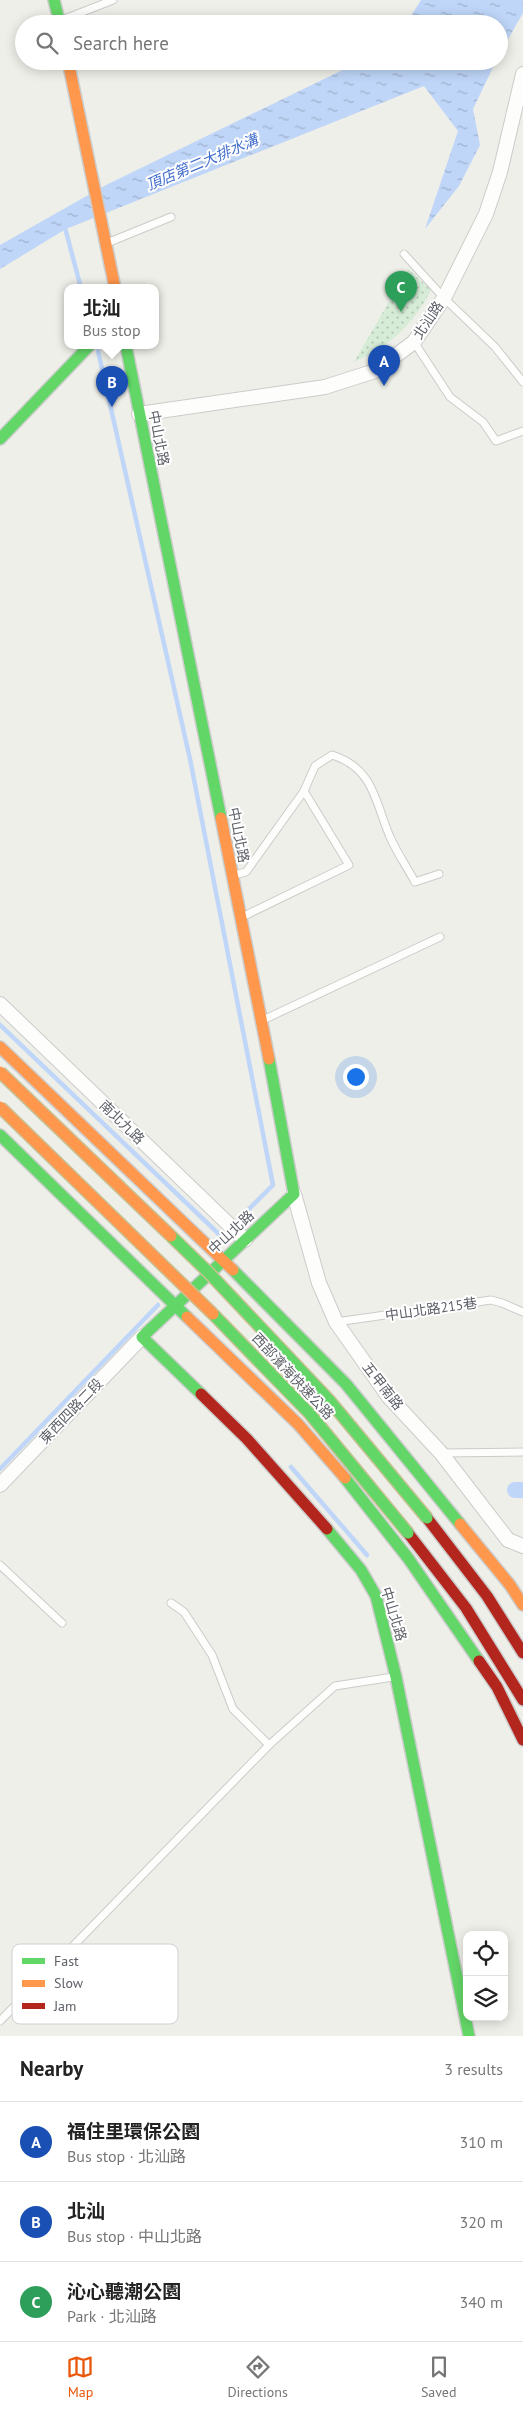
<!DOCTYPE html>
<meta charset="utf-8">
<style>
:root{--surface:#fff;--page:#f6f6f6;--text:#222;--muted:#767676;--line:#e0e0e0;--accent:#ea580c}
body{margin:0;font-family:"PT Sans","Noto Sans TC",sans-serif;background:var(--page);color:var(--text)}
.controls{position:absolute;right:15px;bottom:15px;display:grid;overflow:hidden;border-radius:10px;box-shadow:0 2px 12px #0003}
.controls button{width:45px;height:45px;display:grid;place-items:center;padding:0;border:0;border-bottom:1px solid var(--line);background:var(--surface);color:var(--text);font:25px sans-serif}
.you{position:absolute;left:355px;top:1076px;width:18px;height:18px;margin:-12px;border:4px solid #fff;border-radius:50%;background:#1a73e8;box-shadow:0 0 0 8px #1a73e833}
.badge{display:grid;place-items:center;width:32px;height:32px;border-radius:50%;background:var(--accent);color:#fff;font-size:16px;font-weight:700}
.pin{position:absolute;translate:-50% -41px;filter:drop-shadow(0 1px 2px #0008)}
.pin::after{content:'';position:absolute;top:26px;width:18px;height:15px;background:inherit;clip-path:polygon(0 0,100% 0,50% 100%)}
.popup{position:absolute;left:64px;top:284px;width:95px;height:65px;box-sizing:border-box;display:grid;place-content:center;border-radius:10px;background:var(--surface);filter:drop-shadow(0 1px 4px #0005);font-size:16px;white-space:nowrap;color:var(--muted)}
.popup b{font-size:19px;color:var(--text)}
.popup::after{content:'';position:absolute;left:50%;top:100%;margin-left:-10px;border:10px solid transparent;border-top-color:var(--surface)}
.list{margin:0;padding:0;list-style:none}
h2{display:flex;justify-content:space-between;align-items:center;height:65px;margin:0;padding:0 20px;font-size:21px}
h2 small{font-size:16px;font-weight:400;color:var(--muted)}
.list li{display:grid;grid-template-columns:32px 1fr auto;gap:15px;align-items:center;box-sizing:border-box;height:80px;padding:0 20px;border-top:1px solid var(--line)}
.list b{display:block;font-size:19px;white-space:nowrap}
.list p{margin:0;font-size:16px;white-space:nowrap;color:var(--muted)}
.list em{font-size:16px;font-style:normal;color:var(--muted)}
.icon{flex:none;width:28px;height:28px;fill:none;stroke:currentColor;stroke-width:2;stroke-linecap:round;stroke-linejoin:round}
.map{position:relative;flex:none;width:523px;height:2036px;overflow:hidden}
.search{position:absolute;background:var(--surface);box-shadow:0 2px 12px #0003;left:15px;right:15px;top:15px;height:55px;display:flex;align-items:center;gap:12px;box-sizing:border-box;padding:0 18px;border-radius:28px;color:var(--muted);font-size:19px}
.sheet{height:305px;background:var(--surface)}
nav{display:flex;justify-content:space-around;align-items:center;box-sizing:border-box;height:70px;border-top:1px solid var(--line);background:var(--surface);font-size:14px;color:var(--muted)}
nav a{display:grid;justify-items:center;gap:2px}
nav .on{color:var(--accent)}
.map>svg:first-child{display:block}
</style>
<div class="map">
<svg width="523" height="2036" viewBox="0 0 523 2036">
<defs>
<pattern id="grass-dots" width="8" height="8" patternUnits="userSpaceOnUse" patternTransform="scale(1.25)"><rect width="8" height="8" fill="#d6ecd7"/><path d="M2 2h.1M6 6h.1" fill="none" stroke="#b1c3b2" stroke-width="1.8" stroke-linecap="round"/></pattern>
<pattern id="water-ripples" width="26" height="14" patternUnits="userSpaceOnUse" patternTransform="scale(1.25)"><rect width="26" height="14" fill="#bfd6f8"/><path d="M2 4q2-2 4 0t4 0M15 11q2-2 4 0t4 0" fill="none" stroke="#9eb1cd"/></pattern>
</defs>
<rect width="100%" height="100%" fill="#efefe9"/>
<path fill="url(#grass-dots)" d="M408 269 431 290C414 324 389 347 354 362Z"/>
<g fill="url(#water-ripples)">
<polygon points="421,0 523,0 523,13 499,55 499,24 406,24"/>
<polygon points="361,61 496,61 473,109 480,145 459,186 425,229 458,131 424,86 66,229 0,269 0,245 106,185"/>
</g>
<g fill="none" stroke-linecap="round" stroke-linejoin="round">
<g stroke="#bfd6f8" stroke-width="4.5">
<polyline points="64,224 81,288"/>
<polyline points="98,351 190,759 273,1185 241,1217"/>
<polyline points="0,1025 222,1237"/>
<polyline points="291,1467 367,1555"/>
<polyline points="0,1469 158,1305"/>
</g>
<polyline stroke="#bfd6f8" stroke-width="16" points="515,1490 523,1490"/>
<defs>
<g id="lane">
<polyline points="62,20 113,0"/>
<polyline points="107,243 171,217"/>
<polyline points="404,254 444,298 495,347 523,382"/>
<polyline points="414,342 450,397 483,422 496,441 523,431"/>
<path d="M234 875 246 872 304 791 315 766 332 755C374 768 375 802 390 837 397 853 407 867 415 882L439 874"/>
<polyline points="244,916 349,865 304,791"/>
<polyline points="263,1020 440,937"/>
<polyline points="336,1322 491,1300 502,1303 523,1312"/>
<polyline points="441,1453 523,1452"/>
<polyline points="0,1565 62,1623"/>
<polyline points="171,1603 184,1612 212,1655 233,1709 269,1745"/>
<polyline points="0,2021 269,1745 335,1686 393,1677"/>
</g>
<g id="street">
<polyline points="139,414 325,387 375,371 414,342 444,298 486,214 500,172 523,74"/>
<polyline points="0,1004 245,1240"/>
<polyline points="294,1194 319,1283 336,1322 388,1396 441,1453 508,1540 523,1546"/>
<polyline points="0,1485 142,1337"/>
</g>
<g id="fast">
<polyline points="54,0 60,24"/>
<polyline points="126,346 221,818"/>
<polyline points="0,439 89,346"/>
<polyline points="0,1135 187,1317"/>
<polyline points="233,1270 346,1384 460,1524"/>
<polyline points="201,1394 142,1337 294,1194 269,1059"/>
<polyline points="345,1478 408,1558 479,1661"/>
<polyline points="327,1529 361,1570 376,1596 396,1677 469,2036"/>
</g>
<g id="slow">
<polyline points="68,61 115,288"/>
<polyline points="221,818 269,1059"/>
<polyline points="0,1047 233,1270"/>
<polyline points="187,1317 298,1424 345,1478"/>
<polyline points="460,1524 510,1585 523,1605"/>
</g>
<g id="jam">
<polyline points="201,1394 247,1439 327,1529"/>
<polyline points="427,1518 487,1596 523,1653"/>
<polyline points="408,1533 466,1608 523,1700"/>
<polyline points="479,1661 497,1687 523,1740"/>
</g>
</defs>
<use href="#lane" stroke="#cbccca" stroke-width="9"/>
<use href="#street" stroke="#cbccca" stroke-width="16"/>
<use href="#fast" stroke="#cbcccb" stroke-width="14"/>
<use href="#slow" stroke="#cbcccb" stroke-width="14"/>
<use href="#jam" stroke="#cbcccb" stroke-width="14"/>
<use href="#lane" stroke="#fdfdfc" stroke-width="7"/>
<use href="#street" stroke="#fdfdfc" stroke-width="14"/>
<use href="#fast" stroke="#63d668" stroke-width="11"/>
<use href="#slow" stroke="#ff974d" stroke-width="11"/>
<use href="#jam" stroke="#b3261e" stroke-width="11"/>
<defs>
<g id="fast-bridge">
<polyline points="171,1236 209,1273 329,1400 427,1518"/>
<polyline points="213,1314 310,1414 408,1533"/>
</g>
<g id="slow-bridge">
<polyline points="0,1072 171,1236"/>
<polyline points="0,1107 213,1314"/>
</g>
</defs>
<use href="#fast-bridge" stroke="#c8c195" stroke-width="14" stroke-linecap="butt"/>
<use href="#slow-bridge" stroke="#c8c195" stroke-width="14" stroke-linecap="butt"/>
<use href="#fast-bridge" stroke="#63d668" stroke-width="11"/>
<use href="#slow-bridge" stroke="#ff974d" stroke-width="11"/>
</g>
<g text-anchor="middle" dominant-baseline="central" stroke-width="4" stroke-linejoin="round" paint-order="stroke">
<g font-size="14" fill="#5e6168" stroke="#fff">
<text transform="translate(428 320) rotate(-56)">北汕路</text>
<text transform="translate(159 438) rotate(79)">中山北路</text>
<text transform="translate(239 835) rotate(79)">中山北路</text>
<text transform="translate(122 1122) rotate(44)">南北九路</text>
<text transform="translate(231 1232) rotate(-43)">中山北路</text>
<text transform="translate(431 1309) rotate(-8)">中山北路215巷</text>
<text transform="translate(293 1376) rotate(47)">西部濱海快速公路</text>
<text transform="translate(383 1386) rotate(52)">五甲南路</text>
<text transform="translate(71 1411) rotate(-46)">東西四路二段</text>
<text transform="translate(394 1614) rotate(73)">中山北路</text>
</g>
<g font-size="15" font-style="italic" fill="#426ecd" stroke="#fff">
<text transform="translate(202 162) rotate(-23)">頂店第二大排水溝</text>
</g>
</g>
<rect x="12" y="1944" width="166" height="80" rx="8" fill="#fff" stroke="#cfd0d2" stroke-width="1"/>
<rect x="22" y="1958" width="23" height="6" fill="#63d668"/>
<rect x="22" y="1980" width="23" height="7" fill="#ff974d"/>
<rect x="22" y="2003" width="23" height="6" fill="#b3261e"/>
<g font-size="14" fill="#5e6168">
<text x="54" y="1966">Fast</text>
<text x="54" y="1988">Slow</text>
<text x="54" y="2011">Jam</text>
</g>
</svg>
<div class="controls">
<button><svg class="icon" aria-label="locate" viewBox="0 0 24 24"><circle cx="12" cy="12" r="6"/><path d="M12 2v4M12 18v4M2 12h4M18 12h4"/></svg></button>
<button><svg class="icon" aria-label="layers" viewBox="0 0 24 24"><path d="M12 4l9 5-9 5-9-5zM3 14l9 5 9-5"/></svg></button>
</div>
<div class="you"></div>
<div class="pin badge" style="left:384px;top:386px;background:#1a4fb4">A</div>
<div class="pin badge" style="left:112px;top:407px;background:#1a4fb4">B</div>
<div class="popup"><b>北汕</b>Bus stop</div>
<div class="pin badge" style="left:401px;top:312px;background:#2e9e5b">C</div>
<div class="search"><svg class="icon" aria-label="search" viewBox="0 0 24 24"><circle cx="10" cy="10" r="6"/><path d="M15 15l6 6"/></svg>Search here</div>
</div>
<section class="sheet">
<h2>Nearby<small>3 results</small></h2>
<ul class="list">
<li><span class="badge" style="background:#1a4fb4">A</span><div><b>福住里環保公園</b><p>Bus stop · 北汕路</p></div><em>310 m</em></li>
<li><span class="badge" style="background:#1a4fb4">B</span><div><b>北汕</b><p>Bus stop · 中山北路</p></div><em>320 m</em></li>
<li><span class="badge" style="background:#2e9e5b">C</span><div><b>沁心聽潮公園</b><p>Park · 北汕路</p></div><em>340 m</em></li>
</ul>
</section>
<nav>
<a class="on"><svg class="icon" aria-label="map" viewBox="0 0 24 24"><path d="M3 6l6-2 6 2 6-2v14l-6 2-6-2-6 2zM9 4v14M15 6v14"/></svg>Map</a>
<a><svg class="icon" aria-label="directions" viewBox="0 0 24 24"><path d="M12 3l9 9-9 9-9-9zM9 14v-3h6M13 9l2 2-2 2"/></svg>Directions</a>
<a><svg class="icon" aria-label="saved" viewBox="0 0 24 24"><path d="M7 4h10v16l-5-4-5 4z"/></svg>Saved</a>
</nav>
